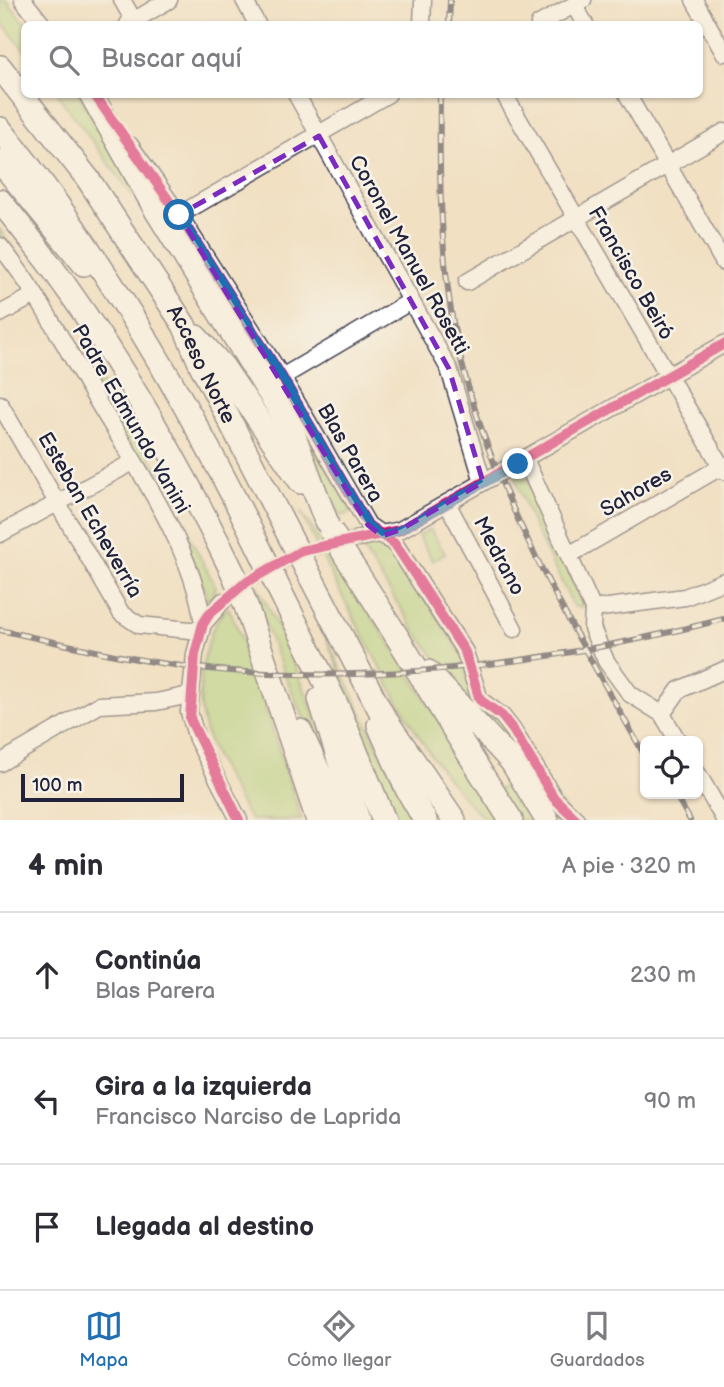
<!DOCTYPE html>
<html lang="es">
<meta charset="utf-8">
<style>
:root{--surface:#fff;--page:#f7f7f7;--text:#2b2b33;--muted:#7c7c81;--line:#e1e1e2;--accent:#1f6fb2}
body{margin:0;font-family:"Balsamiq Sans",sans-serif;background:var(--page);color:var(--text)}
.controls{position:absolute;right:21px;bottom:21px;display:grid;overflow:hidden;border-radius:10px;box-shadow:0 2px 5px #0004}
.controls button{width:63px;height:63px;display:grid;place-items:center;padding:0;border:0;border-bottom:2px solid var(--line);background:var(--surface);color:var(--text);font:35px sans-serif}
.scale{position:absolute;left:21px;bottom:18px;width:163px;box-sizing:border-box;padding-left:7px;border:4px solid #22223b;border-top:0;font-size:19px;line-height:24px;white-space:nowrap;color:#22223b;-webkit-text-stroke:5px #f7f3e8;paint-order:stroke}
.stop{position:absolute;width:21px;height:21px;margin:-16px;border:5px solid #1f6fb2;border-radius:50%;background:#fff}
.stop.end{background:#1f6fb2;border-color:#fff;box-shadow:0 2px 7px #0008}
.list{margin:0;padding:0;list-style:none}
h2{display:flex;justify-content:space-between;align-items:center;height:91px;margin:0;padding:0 28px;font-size:30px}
h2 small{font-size:23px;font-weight:400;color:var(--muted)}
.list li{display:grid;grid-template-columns:46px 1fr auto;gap:21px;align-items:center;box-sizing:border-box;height:126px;padding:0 28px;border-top:2px solid var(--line)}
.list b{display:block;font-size:26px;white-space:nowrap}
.list p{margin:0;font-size:23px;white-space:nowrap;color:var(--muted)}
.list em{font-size:23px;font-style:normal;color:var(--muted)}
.icon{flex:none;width:38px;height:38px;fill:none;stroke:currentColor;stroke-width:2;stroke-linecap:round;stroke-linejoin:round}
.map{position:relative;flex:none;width:724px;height:820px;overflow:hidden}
.search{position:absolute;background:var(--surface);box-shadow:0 2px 5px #0004;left:21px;right:21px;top:21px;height:77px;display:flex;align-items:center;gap:18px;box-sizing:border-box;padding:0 24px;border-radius:10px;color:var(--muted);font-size:26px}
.sheet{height:469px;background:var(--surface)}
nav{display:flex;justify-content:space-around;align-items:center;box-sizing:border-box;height:98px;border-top:2px solid var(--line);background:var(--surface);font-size:19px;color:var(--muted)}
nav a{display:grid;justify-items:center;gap:4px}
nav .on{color:var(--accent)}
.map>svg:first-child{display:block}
</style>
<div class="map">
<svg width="724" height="820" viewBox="0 0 724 820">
<rect width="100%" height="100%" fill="#f7f3e8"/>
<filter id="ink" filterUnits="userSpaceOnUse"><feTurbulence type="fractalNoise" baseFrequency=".0143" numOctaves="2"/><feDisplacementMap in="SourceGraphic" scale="14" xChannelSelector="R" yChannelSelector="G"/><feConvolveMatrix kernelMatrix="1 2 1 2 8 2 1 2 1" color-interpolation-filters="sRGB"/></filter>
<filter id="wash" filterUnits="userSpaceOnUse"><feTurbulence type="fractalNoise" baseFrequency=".00686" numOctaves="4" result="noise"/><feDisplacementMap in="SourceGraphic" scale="28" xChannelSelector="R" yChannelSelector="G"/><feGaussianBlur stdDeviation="1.57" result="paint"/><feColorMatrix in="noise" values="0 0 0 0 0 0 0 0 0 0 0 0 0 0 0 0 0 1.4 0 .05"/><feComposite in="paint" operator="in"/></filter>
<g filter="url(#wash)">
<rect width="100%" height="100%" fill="#f1e0c2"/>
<g fill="#aad27d" stroke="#667a5c" stroke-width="2">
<polygon points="0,0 6,0 26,24 24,50 0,20"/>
<polygon points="58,95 79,95 165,239"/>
<polygon points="0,229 163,476 159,479 216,587 213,596 207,599 199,573 163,503 13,254 0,238"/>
<polygon points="186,234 353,512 341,516"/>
<polygon points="525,472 584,607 574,607 532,523 515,478"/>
<path d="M300 510 392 646 486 795 509 784 483 742 542 820H486C435 773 401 708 370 648 345 602 321 557 300 510Z"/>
<polygon points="430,529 445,554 433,561 418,536"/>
<polygon points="380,538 390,546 463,655 468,682 508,728 572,820 556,818 416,632 360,545"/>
<path d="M256 584C294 653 319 725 342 800 325 764 252 614 256 584Z"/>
<path d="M229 608 246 649 302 820H250C215 757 185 719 208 644 211 631 218 614 229 608Z"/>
<polygon points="327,640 381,753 418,820 398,820"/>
</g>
</g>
<g filter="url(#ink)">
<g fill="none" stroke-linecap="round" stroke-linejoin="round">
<path stroke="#c8baa7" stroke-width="16" stroke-dasharray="16 8" stroke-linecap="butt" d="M232 593C272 563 311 546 359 538"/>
<defs>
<g id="minor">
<polyline points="23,0 42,24"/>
<polyline points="122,0 134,21"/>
<polyline points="244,0 257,24"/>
<polyline points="694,0 724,53"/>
<polyline points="574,5 585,24"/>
<polyline points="128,24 169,0"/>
<polyline points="422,24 423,0"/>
<polyline points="539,24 583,0"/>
<polyline points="296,94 449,369 483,482"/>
<polyline points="504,94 724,471"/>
<polyline points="627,94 724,263"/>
<polyline points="130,145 179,215 282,377 368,525 395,544 465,652 480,700 502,716 513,730 554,798 577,820"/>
<polyline points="179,215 388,94"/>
<path d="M0 246C37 291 64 344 93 394 132 460 194 548 203 624"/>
<polyline points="467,282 724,132"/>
<polyline points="0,314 35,295"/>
<polyline points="282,377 411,301"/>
<polyline points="0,404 121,613 139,625 200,631"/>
<polyline points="525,459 593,609 592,628 606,661 630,694 662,714 678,741"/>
<polyline points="447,503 514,629"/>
<polyline points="0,534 133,462"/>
<polyline points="359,538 400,530 724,344"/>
<polyline points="569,555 724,465"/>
<polyline points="223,601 203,624 195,654 189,712 197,739 239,820"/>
<polyline points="593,609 685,597 724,581"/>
<polyline points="662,714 679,690 724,670"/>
<polyline points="0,763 99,705 156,702 190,695"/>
<polyline points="698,774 724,819"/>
</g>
<g id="highway">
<path id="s1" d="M0 67 88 179 184 325 201 365 293 543"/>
<polyline points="91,94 156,210 291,428 326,521"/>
<path d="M0 129C105 259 191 407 264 558"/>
<polyline points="0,161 84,264"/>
<path d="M0 201C94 314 170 443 234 575"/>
<polyline points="196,337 223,367 301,482"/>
<path d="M346 556C403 643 454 733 511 820"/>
<polyline points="306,568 383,716 454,820"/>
<polyline points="276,583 338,708 384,820"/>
<polyline points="246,606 318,820"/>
<polyline points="428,672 512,762 547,820"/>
<polyline points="320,699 358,820"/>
<polyline points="379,725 407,789 425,820"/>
<polyline points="300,731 341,820"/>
</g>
</defs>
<use href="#minor" stroke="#413e4f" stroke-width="19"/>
<use href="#highway" stroke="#413e4f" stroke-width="26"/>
<use href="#minor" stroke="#fff" stroke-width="16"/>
<use href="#highway" stroke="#fff" stroke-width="23"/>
<defs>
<g id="rail">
<polyline points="449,24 450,0"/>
<path d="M440 94C439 168 440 244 452 317 480 477 567 617 645 756"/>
<path d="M0 630C65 644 132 661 198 668 375 687 553 663 724 619"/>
<polyline points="675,794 690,820"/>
</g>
</defs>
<use href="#rail" stroke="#22223b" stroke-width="6"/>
<use href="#rail" stroke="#f7f3e8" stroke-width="3.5" stroke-dasharray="10" stroke-linecap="butt"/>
<defs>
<g id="highway-bridge">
<polyline points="331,531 346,556"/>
<polyline points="293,543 306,568"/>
<polyline points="264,558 276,583"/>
<polyline points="234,575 246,606"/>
</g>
</defs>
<use href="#highway-bridge" stroke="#413e4f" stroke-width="26" stroke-linecap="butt"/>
<use href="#highway-bridge" stroke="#fff" stroke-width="23"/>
<defs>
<g id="cycleway">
<polyline points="94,94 179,215 282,377 368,525 395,544 465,652 480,700 502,716 513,730 554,798 577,820"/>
<polyline points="239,820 190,719 195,654 203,624 210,613 245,583 301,551 400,530 724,344"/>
</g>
</defs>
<use href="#cycleway" stroke="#f7f3e8" stroke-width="15"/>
<use href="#cycleway" stroke="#d6006c" stroke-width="10"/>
</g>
</g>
<g fill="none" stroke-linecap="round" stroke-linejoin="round" filter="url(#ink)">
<polyline stroke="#1f6fb2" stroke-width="9" points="179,215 282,377 368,525 382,536 400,530 518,464"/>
</g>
<path d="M0 0H724V820H0ZM319 136 449 369 483 482 400 530 382 536 368 525 179 215Z" fill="#f1e0c2" fill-opacity=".55" fill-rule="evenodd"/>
<path fill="none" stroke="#7b2cbf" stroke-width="5" stroke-dasharray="14 9" stroke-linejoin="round" d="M319 136 449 369 483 482 400 530 382 536 368 525 179 215Z"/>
<g text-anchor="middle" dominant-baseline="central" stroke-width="5" stroke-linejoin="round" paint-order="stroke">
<g font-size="21" fill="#22223b" stroke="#f7f3e8">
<text transform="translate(409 255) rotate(61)">Coronel Manuel Rosetti</text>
<text transform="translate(631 273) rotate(60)">Francisco Beiró</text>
<text stroke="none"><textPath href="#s1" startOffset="360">Acceso Norte</textPath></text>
<text transform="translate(131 419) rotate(60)">Padre Edmundo Vanini</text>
<text transform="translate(350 453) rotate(60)">Blas Parera</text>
<text transform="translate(636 492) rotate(-30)">Sahores</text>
<text transform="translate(90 515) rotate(60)">Esteban Echeverría</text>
<text transform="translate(499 556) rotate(62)">Medrano</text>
</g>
</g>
</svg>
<div class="controls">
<button><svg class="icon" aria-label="locate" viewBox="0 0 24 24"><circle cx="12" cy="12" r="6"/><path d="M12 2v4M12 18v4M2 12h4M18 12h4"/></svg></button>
</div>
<div class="scale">100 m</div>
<div class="stop" style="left:179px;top:215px"></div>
<div class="stop end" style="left:518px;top:464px"></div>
<div class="search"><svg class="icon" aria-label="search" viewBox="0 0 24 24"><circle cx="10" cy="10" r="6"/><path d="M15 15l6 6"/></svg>Buscar aquí</div>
</div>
<section class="sheet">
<h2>4 min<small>A pie · 320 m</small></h2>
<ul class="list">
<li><svg class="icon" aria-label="ahead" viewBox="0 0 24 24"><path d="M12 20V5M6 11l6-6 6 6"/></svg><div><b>Continúa</b><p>Blas Parera</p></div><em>230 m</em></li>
<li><svg class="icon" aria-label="left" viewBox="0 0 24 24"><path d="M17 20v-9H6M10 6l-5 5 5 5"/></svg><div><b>Gira a la izquierda</b><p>Francisco Narciso de Laprida</p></div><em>90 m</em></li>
<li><svg class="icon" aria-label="arrive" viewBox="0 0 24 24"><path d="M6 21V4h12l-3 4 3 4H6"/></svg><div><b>Llegada al destino</b></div></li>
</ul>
</section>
<nav>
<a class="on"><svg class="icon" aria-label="map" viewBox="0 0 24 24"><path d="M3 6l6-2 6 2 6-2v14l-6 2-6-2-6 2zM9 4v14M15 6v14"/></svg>Mapa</a>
<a><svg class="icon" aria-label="directions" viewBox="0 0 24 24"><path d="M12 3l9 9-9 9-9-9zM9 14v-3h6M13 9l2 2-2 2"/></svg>Cómo llegar</a>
<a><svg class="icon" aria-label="saved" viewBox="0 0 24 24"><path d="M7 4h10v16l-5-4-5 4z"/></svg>Guardados</a>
</nav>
